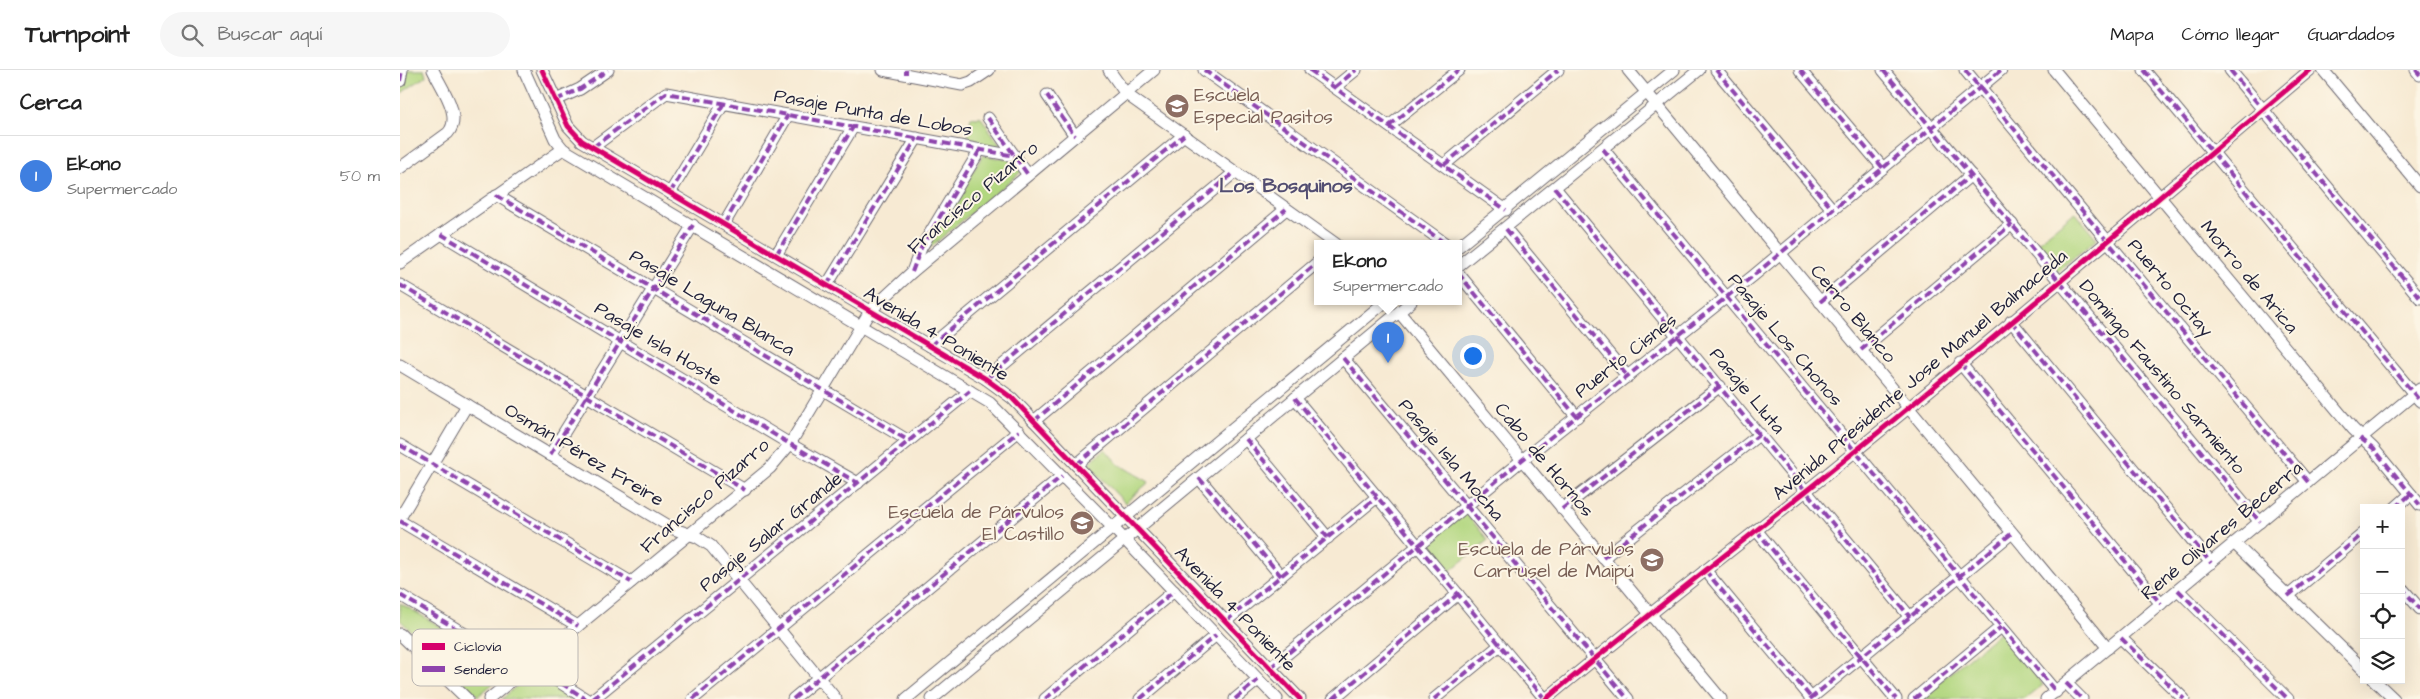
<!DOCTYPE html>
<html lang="es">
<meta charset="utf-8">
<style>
:root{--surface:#fff;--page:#f6f6f6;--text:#222;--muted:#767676;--line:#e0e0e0;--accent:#d1495b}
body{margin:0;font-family:"Architects Daughter",sans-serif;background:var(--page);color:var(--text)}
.controls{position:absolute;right:15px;bottom:15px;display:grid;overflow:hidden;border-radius:0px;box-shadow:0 5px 20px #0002}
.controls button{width:45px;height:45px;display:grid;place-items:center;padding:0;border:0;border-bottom:1px solid var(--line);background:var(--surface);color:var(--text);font:25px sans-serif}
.you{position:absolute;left:1072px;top:285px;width:18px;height:18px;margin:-12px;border:4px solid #fff;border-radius:50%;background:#1a73e8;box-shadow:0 0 0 8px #1a73e833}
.badge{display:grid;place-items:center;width:32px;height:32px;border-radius:50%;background:var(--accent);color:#fff;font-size:16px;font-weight:700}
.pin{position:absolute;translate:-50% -41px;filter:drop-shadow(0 1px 2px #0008)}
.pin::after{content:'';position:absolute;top:26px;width:18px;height:15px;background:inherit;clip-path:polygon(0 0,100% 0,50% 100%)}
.popup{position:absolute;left:914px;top:170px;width:148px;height:65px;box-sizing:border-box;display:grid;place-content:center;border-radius:0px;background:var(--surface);filter:drop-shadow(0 1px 4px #0005);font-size:16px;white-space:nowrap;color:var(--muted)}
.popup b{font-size:19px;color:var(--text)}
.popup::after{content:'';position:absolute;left:50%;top:100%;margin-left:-10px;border:10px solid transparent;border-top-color:var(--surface)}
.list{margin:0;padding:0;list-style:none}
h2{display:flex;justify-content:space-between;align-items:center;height:65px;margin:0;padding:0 20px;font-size:21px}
h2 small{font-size:16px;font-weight:400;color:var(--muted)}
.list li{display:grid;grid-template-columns:32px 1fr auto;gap:15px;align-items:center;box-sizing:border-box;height:80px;padding:0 20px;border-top:1px solid var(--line)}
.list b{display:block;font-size:19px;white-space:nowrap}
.list p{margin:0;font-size:16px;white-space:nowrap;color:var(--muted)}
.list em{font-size:16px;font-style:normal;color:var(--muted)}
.icon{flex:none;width:28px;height:28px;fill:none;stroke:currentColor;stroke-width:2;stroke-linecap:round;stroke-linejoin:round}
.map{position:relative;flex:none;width:2020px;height:629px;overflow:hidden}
header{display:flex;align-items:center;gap:30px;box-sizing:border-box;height:70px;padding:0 25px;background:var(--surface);border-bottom:1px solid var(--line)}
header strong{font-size:24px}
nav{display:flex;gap:28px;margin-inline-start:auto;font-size:18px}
.search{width:350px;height:45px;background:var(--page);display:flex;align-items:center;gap:12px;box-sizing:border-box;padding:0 18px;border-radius:28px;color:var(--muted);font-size:19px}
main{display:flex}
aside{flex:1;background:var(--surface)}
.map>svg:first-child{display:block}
</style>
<header>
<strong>Turnpoint</strong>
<div class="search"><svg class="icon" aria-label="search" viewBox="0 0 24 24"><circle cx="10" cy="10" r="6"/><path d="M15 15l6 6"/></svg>Buscar aquí</div>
<nav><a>Mapa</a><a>Cómo llegar</a><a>Guardados</a></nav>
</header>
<main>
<aside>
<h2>Cerca<small></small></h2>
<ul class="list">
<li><span class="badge" style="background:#3f7fe0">1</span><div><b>Ekono</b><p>Supermercado</p></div><em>50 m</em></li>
</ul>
</aside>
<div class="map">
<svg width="2020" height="629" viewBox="0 0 2020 629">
<rect width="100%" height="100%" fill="#fcf5e5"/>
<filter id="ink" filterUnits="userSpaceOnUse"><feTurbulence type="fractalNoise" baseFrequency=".02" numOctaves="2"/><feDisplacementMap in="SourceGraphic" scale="10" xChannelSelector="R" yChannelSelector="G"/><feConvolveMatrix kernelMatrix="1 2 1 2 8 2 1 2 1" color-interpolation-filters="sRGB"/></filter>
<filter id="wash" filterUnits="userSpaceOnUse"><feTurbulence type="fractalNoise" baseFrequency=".0096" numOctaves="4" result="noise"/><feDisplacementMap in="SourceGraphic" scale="20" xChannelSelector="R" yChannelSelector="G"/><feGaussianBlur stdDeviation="1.12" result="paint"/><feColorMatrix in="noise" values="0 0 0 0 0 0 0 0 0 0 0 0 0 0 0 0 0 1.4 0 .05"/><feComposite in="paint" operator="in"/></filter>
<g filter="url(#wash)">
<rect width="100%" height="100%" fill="#f7ead3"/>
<g fill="#b2d780" stroke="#6a7c5e">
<polygon points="0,0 24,0 26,6 0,24"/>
<polygon points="580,46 602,78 567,74 571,47 577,48"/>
<polygon points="583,85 609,90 621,102 522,184"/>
<polygon points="1675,142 1697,169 1657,201 1635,174"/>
<polygon points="705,379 718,394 749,412 725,433 688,394"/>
<polygon points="1064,441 1088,470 1046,504 1023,475"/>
<polygon points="0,533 112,598 78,626 0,550"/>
<polygon points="1599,563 1603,564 1643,615 1625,629 1518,629"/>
<polygon points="132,602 173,629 102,629"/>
</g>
</g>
<g filter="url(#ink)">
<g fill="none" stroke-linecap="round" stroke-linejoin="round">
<defs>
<g id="minor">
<polyline points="124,0 155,69 163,79 590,333 725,470 877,629"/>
<polyline points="142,0 168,56 182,71 586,309 612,328 900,629"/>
<polyline points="483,0 562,15 571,12 589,0"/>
<polyline points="709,0 726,24 936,174"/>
<polyline points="804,0 1046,174"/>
<polyline points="910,0 1106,140"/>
<polyline points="1228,0 1708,578"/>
<polyline points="1316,0 1433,140"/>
<polyline points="1400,0 1483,98"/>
<polyline points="1483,0 1860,452"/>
<polyline points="1565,0 1908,412"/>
<polyline points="1654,0 1953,359 1973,378 2020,435"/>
<polyline points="1744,0 2020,331"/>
<polyline points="1830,0 2020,228"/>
<polyline points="1923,0 2020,116"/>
<polyline points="2016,0 2020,5"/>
<polyline points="0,11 2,0"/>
<polyline points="935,17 956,0"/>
<polyline points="647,25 675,66"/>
<polyline points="156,30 180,19 208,0"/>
<polyline points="588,48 628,105"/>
<polyline points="989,56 1059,0"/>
<polyline points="193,77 266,23 615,86"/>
<polyline points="1203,79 1656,622"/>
<polyline points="1044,95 1158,0"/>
<path d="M0 98 48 63C63 46 41 17 33 0"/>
<polyline points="1155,118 1510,547"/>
<polyline points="270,123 324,33"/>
<polyline points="96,125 509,371"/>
<polyline points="324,154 388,45"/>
<polyline points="1106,159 1228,307"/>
<polyline points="41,164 390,374 458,413"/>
<polyline points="1058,177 1274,0"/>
<polyline points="376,185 453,57"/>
<polyline points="0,193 163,79"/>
<polyline points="1058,196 1299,0"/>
<polyline points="512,202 521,178 580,80"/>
<polyline points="1058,203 1177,347"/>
<polyline points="0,215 345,420"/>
<polyline points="427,215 517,68"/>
<polyline points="1420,232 1571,105"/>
<polyline points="999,242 1321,629"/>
<polyline points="1611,251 1811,493"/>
<polyline points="530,276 784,65"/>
<polyline points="1461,280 1612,154"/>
<polyline points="943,288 1228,629"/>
<polyline points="1560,293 1761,534"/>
<polyline points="0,295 274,459 297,467 311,476 436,629"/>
<polyline points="586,309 835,102"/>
<polyline points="895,328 1145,629"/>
<polyline points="634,351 886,139"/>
<polyline points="846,369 928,468"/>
<polyline points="0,375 231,512"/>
<polyline points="150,385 293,155"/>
<polyline points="676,395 918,192"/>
<polyline points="799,408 881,506"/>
<polyline points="1995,438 2011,424"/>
<polyline points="1162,439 1320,316"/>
<polyline points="0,448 67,335"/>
<polyline points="0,451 178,556"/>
<polyline points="1356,460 1496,629"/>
<polyline points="1834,473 1964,600"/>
<polyline points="1203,488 1360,364"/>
<polyline points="1305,500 1412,629"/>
<polyline points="2001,517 2020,539"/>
<polyline points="1778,520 1888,629"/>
<polyline points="0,525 125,600"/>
<polyline points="1888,526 1964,463"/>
<polyline points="826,551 977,427"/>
<polyline points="0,564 67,629"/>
<polyline points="1721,568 1784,629"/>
<polyline points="131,594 186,629"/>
<polyline points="870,598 1122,390 1353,206 1601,0"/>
<polyline points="1974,610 1994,629"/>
<polyline points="1666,613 1682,629"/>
<polyline points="89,629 370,398 390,374 470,241 512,202 754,0"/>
<polyline points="193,629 570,321"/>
<polyline points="293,629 619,361"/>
<polyline points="393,629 662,406"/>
<polyline points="506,629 985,232"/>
<polyline points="532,629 1011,232"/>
<polyline points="645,629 774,521"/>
<polyline points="740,629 816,565"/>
<polyline points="835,629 858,610"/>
<polyline points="933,629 1058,524"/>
<polyline points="1034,629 1100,575"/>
<path d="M1146 629C1231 558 1319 490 1406 421 1577 284 1743 141 1910 0"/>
<polyline points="1410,629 1612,463"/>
<polyline points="1514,629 1601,557"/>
<polyline points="1646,629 2020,319"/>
</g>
</defs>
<use href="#minor" stroke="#6d6870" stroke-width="13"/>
<use href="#minor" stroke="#fff" stroke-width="11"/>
<g stroke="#8e44ad" stroke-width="4" stroke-dasharray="8 4" stroke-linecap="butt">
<polyline points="804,0 1046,174"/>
<polyline points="910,0 1106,140"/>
<polyline points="1316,0 1433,140"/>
<polyline points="1400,0 1483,98"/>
<polyline points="1483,0 1860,452"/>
<polyline points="1565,0 1908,412"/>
<polyline points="1744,0 2020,331"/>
<polyline points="1830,0 2020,228"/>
<polyline points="2016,0 2020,5"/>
<polyline points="506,4 506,0"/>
<polyline points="0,11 2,0"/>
<polyline points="935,17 956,0"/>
<polyline points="647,25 675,66"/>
<polyline points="156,30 180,19 208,0"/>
<polyline points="588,48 628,105"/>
<polyline points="989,56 1059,0"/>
<polyline points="193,77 266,23 615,86"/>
<polyline points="1203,79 1656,622"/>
<polyline points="1044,95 1158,0"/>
<polyline points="1155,118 1510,547"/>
<polyline points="270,123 324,33"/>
<polyline points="96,125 509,371"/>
<polyline points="324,154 388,45"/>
<polyline points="1106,159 1228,307"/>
<polyline points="41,164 390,374 458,413"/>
<polyline points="376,185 453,57"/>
<polyline points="512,202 521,178 580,80"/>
<polyline points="1058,203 1177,347"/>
<polyline points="0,215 345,420"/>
<polyline points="427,215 517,68"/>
<polyline points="1420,232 1571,105"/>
<polyline points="1611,251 1811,493"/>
<polyline points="530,276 784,65"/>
<polyline points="1461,280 1612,154"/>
<polyline points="943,288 1228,629"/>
<polyline points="1560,293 1761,534"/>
<polyline points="586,309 835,102"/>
<polyline points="895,328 1145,629"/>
<polyline points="634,351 886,139"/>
<polyline points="1960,368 1973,378 2020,435"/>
<polyline points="846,369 928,468"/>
<polyline points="0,375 231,512"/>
<polyline points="150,385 293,155"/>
<polyline points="676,395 918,192"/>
<polyline points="799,408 881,506"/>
<polyline points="1995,438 2011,424"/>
<polyline points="1162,439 1320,316"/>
<polyline points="0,451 178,556"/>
<polyline points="1356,460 1496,629"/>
<polyline points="1203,488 1360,364"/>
<polyline points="1305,500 1412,629"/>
<polyline points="2001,517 2020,539"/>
<polyline points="1778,520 1888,629"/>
<polyline points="0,525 125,600"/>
<polyline points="1888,526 1964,463"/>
<polyline points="826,551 977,427"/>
<polyline points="1721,568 1784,629"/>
<polyline points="131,594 186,629"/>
<polyline points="870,598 1122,390 1353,206 1601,0"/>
<polyline points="1666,613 1682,629"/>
<polyline points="193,629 570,321"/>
<polyline points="293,629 619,361"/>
<polyline points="393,629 662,406"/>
<polyline points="645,629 774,521"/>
<polyline points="740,629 816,565"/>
<polyline points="835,629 858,610"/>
<polyline points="933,629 1058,524"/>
<polyline points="1034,629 1100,575"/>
<polyline points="1410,629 1612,463"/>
<polyline points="1514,629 1601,557"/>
</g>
<defs>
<g id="cycleway">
<polyline points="142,0 168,56 182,71 586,309 612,328 900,629"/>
<path d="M1146 629C1231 558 1319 490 1406 421 1577 284 1743 141 1910 0"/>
</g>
</defs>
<use href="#cycleway" stroke="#fcf5e5" stroke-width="8"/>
<use href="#cycleway" stroke="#d6006c" stroke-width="5"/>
</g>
</g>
<defs>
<symbol id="school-disc" viewBox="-11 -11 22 22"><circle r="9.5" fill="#8d6e63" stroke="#fcf5e5"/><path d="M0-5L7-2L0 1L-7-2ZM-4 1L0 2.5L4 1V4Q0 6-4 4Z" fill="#fff"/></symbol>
</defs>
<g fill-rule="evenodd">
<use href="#school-disc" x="763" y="22" width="28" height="28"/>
<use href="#school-disc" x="668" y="439" width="28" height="28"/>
<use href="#school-disc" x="1238" y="476" width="28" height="28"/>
</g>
<g text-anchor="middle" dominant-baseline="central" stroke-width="4" stroke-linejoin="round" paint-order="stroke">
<g font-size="19" fill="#785e54" stroke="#fcf5e5" text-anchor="end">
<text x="794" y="25" text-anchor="start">Escuela<tspan x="794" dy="22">Especial Pasitos</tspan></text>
<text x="664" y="442">Escuela de Párvulos<tspan x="664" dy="22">El Castillo</tspan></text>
<text x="1234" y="479">Escuela de Párvulos<tspan x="1234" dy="22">Carrusel de Maipú</tspan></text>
</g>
<g font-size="19" fill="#22223b" stroke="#fcf5e5">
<text transform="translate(473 43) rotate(10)">Pasaje Punta de Lobos</text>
<text transform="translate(573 128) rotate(-40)">Francisco Pizarro</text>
<text transform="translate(1849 207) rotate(50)">Morro de Arica</text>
<text transform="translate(1770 218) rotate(50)">Puerto Octay</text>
<text transform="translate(312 233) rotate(31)">Pasaje Laguna Blanca</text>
<text transform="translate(1453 244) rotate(50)">Cerro Blanco</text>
<text transform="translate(536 264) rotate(31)">Avenida 4 Poniente</text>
<text transform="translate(1385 270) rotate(50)">Pasaje Los Chonos</text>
<text transform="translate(258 274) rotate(31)">Pasaje Isla Hoste</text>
<text transform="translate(1226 286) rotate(-38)">Puerto Cisnes</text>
<text transform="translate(1520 305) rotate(-40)">Avenida Presidente Jose Manuel Balmaceda</text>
<text transform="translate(1762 307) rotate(50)">Domingo Faustino Sarmiento</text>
<text transform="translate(1347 321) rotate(50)">Pasaje Lluta</text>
<text transform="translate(184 385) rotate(31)">Osmán Pérez Freire</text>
<text transform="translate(1051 390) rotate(50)">Pasaje Isla Mocha</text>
<text transform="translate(1144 390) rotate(50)">Cabo de Hornos</text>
<text transform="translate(305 426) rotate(-41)">Francisco Pizarro</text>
<text transform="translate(1822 461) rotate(-40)">René Olivares Becerra</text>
<text transform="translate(371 462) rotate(-39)">Pasaje Salar Grande</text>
<text transform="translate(835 539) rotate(46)">Avenida 4 Poniente</text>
</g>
<g font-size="20" font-weight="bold" fill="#524d71" stroke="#fcf5e5">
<text x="886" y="116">Los Bosquinos</text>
</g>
</g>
<rect x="12" y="559" width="166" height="57" rx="8" fill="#fcf5e5" stroke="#bbb6b2" stroke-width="1"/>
<rect x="22" y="573" width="23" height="7" fill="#d6006c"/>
<rect x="22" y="596" width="23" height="6" fill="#8e44ad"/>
<g font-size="14" fill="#22223b">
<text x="54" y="581">Ciclovía</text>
<text x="54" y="604">Sendero</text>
</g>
</svg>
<div class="controls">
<button>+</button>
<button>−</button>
<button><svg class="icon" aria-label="locate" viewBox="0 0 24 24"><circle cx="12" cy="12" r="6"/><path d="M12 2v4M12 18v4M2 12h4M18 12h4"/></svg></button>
<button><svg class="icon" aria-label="layers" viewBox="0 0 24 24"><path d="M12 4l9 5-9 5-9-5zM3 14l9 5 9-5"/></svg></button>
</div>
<div class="you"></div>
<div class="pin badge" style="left:988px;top:293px;background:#3f7fe0">1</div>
<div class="popup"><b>Ekono</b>Supermercado</div>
</div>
</main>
